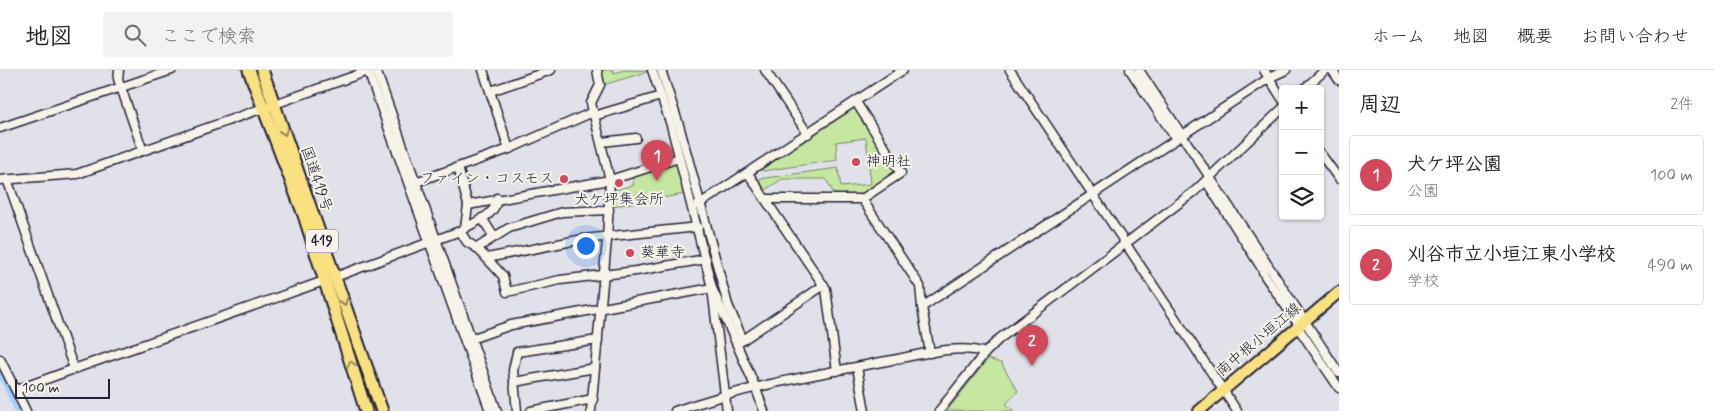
<!DOCTYPE html>
<html lang="ja">
<meta charset="utf-8">
<style>
:root{--surface:#fff;--page:#f2f2f2;--text:#222;--muted:#767676;--line:#e0e0e0;--accent:#d1495b}
body{margin:0;font-family:Mynerve,"Klee One",sans-serif;background:var(--page);color:var(--text)}
.controls{position:absolute;right:15px;top:15px;display:grid;overflow:hidden;border-radius:5px;box-shadow:0 1px 4px #0004}
.controls button{width:45px;height:45px;display:grid;place-items:center;padding:0;border:0;border-bottom:1px solid var(--line);background:var(--surface);color:var(--text);font:25px sans-serif}
.scale{position:absolute;left:15px;bottom:12px;width:95px;box-sizing:border-box;padding-left:5px;border:2px solid #22223b;border-top:0;font-size:14px;line-height:18px;white-space:nowrap;color:#22223b;-webkit-text-stroke:4px #f7f3e8;paint-order:stroke}
.you{position:absolute;left:585px;top:175px;width:18px;height:18px;margin:-12px;border:4px solid #fff;border-radius:50%;background:#1a73e8;box-shadow:0 0 0 8px #1a73e833}
.badge{display:grid;place-items:center;width:32px;height:32px;border-radius:50%;background:var(--accent);color:#fff;font-size:16px;font-weight:700}
.pin{position:absolute;translate:-50% -41px;filter:drop-shadow(0 1px 2px #0008)}
.pin::after{content:'';position:absolute;top:26px;width:18px;height:15px;background:inherit;clip-path:polygon(0 0,100% 0,50% 100%)}
.list{margin:0;padding:0;list-style:none}
h2{display:flex;justify-content:space-between;align-items:center;height:65px;margin:0;padding:0 20px;font-size:21px}
h2 small{font-size:16px;font-weight:400;color:var(--muted)}
.list li{display:grid;grid-template-columns:32px 1fr auto;gap:15px;align-items:center;box-sizing:border-box;height:80px;margin:0 10px 10px;padding:0 10px;border:1px solid var(--line);border-radius:5px}
.list b{display:block;font-size:19px;white-space:nowrap}
.list p{margin:0;font-size:16px;white-space:nowrap;color:var(--muted)}
.list em{font-size:16px;font-style:normal;color:var(--muted)}
.icon{flex:none;width:28px;height:28px;fill:none;stroke:currentColor;stroke-width:2;stroke-linecap:round;stroke-linejoin:round}
.map{position:relative;flex:none;width:1339px;height:341px;overflow:hidden}
header{display:flex;align-items:center;gap:30px;box-sizing:border-box;height:70px;padding:0 25px;background:var(--surface);border-bottom:1px solid var(--line)}
header strong{font-size:24px}
nav{display:flex;gap:28px;margin-inline-start:auto;font-size:18px}
.search{width:350px;height:45px;background:var(--page);display:flex;align-items:center;gap:12px;box-sizing:border-box;padding:0 18px;border-radius:5px;color:var(--muted);font-size:19px}
main{display:flex}
aside{flex:1;background:var(--surface)}
.map>svg:first-child{display:block}
</style>
<header>
<strong>地図</strong>
<div class="search"><svg class="icon" aria-label="search" viewBox="0 0 24 24"><circle cx="10" cy="10" r="6"/><path d="M15 15l6 6"/></svg>ここで検索</div>
<nav><a>ホーム</a><a>地図</a><a>概要</a><a>お問い合わせ</a></nav>
</header>
<main>
<div class="map">
<svg width="1339" height="341" viewBox="0 0 1339 341">
<rect width="100%" height="100%" fill="#e1e2e9"/>
<filter id="ink" filterUnits="userSpaceOnUse"><feTurbulence type="fractalNoise" baseFrequency=".02" numOctaves="2"/><feDisplacementMap in="SourceGraphic" scale="10" xChannelSelector="R" yChannelSelector="G"/><feConvolveMatrix kernelMatrix="1 2 1 2 8 2 1 2 1" color-interpolation-filters="sRGB"/></filter>
<g filter="url(#ink)">
<g fill="#c6e7a0" stroke="#74846e">
<polygon points="600,0 613,0 614,3 625,0 650,1 603,15"/>
<polygon points="854,36 897,102 861,126 835,126 826,109 782,109 765,120 758,109 838,98 841,117 871,114 866,68 836,72 837,90 763,101 760,98"/>
<polygon points="676,92 685,124 614,136 614,120 634,115 632,107"/>
<polygon points="988,289 1001,293 1018,321 1006,334 1014,341 947,341"/>
</g>
<g fill="none" stroke-linecap="round" stroke-linejoin="round">
<polyline stroke="#a4d1ff" stroke-width="7" points="0,301 18,341"/>
<defs>
<g id="minor">
<polyline points="119,0 118,9 143,81"/>
<polyline points="376,0 497,341"/>
<polyline points="483,0 509,79"/>
<polyline points="652,0 671,55 712,218 755,316 764,341"/>
<polyline points="661,0 679,55 728,235 743,270"/>
<polyline points="765,0 808,64"/>
<polyline points="1010,0 1237,341"/>
<polyline points="1130,0 1176,69"/>
<polyline points="1139,0 1339,303"/>
<polyline points="1264,0 1283,30"/>
<polyline points="1332,0 1339,10"/>
<polyline points="368,1 490,341"/>
<polyline points="1304,19 1325,0"/>
<polyline points="491,21 551,0"/>
<polyline points="856,32 901,103 862,129"/>
<polyline points="594,46 661,26"/>
<polyline points="0,58 172,0"/>
<polyline points="602,72 636,68"/>
<polyline points="1320,83 1339,109"/>
<polyline points="458,97 468,135 610,110 679,88"/>
<polyline points="748,103 765,129 862,129 920,216 922,237"/>
<polyline points="7,109 74,299 16,320"/>
<polyline points="0,110 77,104 371,0"/>
<polyline points="1206,111 1261,197 1265,206 1299,255"/>
<polyline points="413,113 509,79 593,42"/>
<polyline points="765,129 826,219 837,301"/>
<polyline points="698,135 903,0"/>
<polyline points="609,140 562,142 509,158 477,178 503,206 507,222 560,210 636,201 706,189"/>
<polyline points="482,148 494,167"/>
<path d="M465 158C479 150 496 145 497 128"/>
<polyline points="460,161 467,172 477,178"/>
<polyline points="487,188 583,169 698,157"/>
<polyline points="335,207 460,161 465,158 468,135"/>
<polyline points="1297,256 1339,318"/>
<polyline points="465,271 511,255 712,218 727,341"/>
<polyline points="740,272 824,215"/>
<polyline points="930,283 922,237 1269,8 1286,0"/>
<polyline points="0,289 26,341"/>
<polyline points="857,297 865,341"/>
<polyline points="74,299 324,211"/>
<polyline points="514,312 595,298"/>
<polyline points="517,341 513,300 517,282 598,270"/>
<polyline points="531,341 593,329"/>
<polyline points="591,341 607,170 610,110 591,33 600,15 597,0"/>
<path d="M675 341C747 316 813 305 887 291 915 286 959 273 985 283"/>
<polyline points="939,341 985,283 999,269 1195,121 1283,38"/>
</g>
<polyline id="major" points="1199,341 1339,222"/>
<g id="highway">
<polyline points="249,0 304,145 366,341"/>
<polyline points="262,0 382,341"/>
</g>
</defs>
<use href="#minor" stroke="#22223b" stroke-width="11"/>
<use href="#major" stroke="#22223b" stroke-width="14"/>
<use href="#highway" stroke="#22223b" stroke-width="15"/>
<use href="#minor" stroke="#f7f3e8" stroke-width="8"/>
<use href="#major" stroke="#f9e181" stroke-width="10"/>
<use href="#highway" stroke="#f9e181" stroke-width="11"/>
</g>
<defs><path id="oneway-chevron" d="M-2-3.5L2.5 0L-2 3.5" fill="none" stroke-width="1.6" stroke-linecap="round" stroke-linejoin="round" transform="scale(1.25)"/></defs>
<g stroke="#8e825e">
<use href="#oneway-chevron" transform="translate(284 62) rotate(71)"/>
<use href="#oneway-chevron" transform="translate(344 232) rotate(70)"/>
<use href="#oneway-chevron" transform="translate(351 294) rotate(-107)"/>
</g>
</g>
<g fill="#d1495b" stroke="#f7f3e8" stroke-width="2">
<circle cx="856" cy="92" r="5"/>
<circle cx="564" cy="109" r="5"/>
<circle cx="619" cy="113" r="5"/>
<circle cx="630" cy="183" r="5"/>
</g>
<g text-anchor="middle" dominant-baseline="central" stroke-width="4" stroke-linejoin="round" paint-order="stroke">
<rect fill="#f7f3e8" stroke="#62616f" stroke-width="1" x="306" y="159.5" width="32" height="23" rx="4"/>
<g font-size="14" font-weight="bold" fill="#22223b">
<text x="322" y="171">419</text>
</g>
<g font-size="15" fill="#22223b" stroke="#f7f3e8" text-anchor="start">
<text x="866" y="92">神明社</text>
<text x="554" y="109" text-anchor="end">ファイン・コスモス</text>
<text x="619" y="130" text-anchor="middle">犬ケ坪集会所</text>
<text x="640" y="183">葵華寺</text>
</g>
<g font-size="15" fill="#22223b" stroke="#f7f3e8">
<text transform="translate(316 109) rotate(71)">国道419号</text>
<text transform="translate(1259 270) rotate(-40)">南中根小垣江線</text>
</g>
</g>
</svg>
<div class="controls">
<button>+</button>
<button>−</button>
<button><svg class="icon" aria-label="layers" viewBox="0 0 24 24"><path d="M12 4l9 5-9 5-9-5zM3 14l9 5 9-5"/></svg></button>
</div>
<div class="scale">100 m</div>
<div class="you"></div>
<div class="pin badge" style="left:657px;top:111px">1</div>
<div class="pin badge" style="left:1032px;top:296px">2</div>
</div>
<aside>
<h2>周辺<small>2件</small></h2>
<ul class="list">
<li><span class="badge">1</span><div><b>犬ケ坪公園</b><p>公園</p></div><em>100 m</em></li>
<li><span class="badge">2</span><div><b>刈谷市立小垣江東小学校</b><p>学校</p></div><em>490 m</em></li>
</ul>
</aside>
</main>
